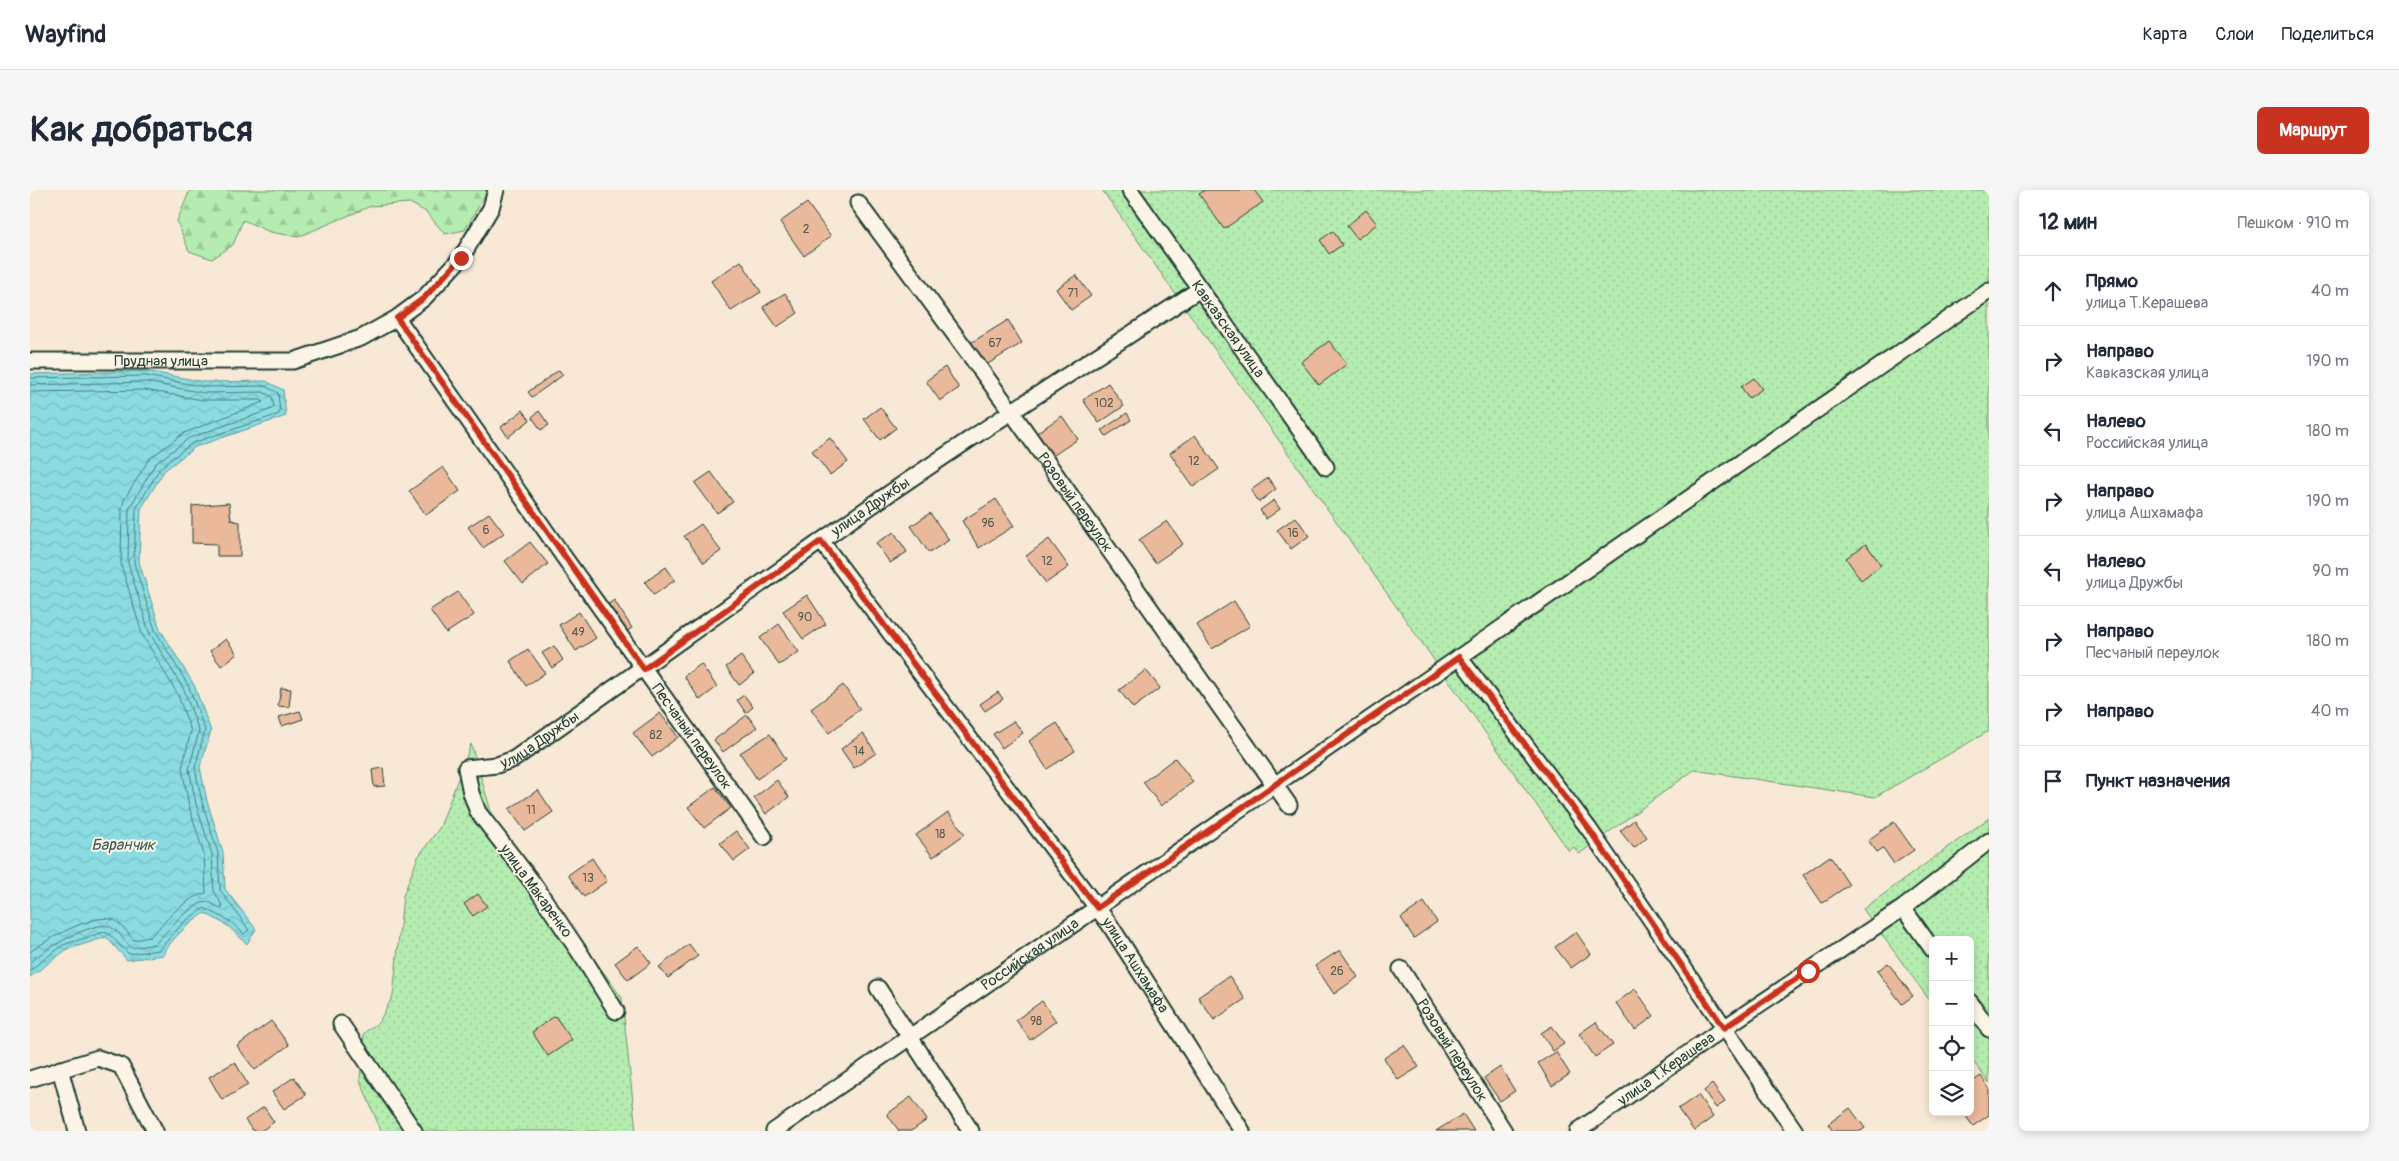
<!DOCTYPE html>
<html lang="ru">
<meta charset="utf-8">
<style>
:root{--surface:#fff;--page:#f6f6f7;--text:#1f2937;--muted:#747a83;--line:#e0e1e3;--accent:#c8321e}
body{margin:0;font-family:Pangolin,sans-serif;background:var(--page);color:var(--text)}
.controls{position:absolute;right:15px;bottom:15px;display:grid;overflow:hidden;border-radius:8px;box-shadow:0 2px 8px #0003}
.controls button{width:45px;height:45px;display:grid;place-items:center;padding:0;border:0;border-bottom:1px solid var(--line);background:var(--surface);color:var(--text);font:25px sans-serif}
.stop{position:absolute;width:15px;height:15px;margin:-11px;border:4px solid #c8321e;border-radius:50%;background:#fff}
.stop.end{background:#c8321e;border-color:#fff;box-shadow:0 1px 5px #0008}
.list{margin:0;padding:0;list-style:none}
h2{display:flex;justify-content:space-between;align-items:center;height:65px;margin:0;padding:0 20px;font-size:21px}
h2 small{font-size:16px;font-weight:400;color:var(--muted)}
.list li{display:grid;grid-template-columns:32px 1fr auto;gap:15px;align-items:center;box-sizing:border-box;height:70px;padding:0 20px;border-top:1px solid var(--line)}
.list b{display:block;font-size:19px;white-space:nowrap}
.list p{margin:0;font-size:16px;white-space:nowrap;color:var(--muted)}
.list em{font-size:16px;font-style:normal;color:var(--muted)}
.icon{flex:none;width:28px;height:28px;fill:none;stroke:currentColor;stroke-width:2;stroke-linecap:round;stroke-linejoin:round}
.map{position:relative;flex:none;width:1959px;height:941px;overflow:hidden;border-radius:8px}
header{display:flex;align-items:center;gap:30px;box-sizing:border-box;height:70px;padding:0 25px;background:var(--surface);border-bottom:1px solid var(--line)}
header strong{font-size:24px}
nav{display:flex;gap:28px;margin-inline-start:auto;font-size:18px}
.intro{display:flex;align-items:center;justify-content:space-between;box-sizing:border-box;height:120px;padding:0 30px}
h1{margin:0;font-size:35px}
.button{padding:12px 22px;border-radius:8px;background:var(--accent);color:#fff;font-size:18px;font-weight:700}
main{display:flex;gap:30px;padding:0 30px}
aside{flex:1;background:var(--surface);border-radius:8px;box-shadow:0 2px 8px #0003}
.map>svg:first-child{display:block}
</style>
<header>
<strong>Wayfind</strong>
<nav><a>Карта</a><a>Слои</a><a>Поделиться</a></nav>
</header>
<div class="intro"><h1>Как добраться</h1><a class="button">Маршрут</a></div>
<main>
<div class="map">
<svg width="1959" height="941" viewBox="0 0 1959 941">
<defs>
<pattern id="grass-dots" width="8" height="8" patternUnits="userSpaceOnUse" patternTransform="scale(1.25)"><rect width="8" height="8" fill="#b5ecaf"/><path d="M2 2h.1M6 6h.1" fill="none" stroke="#9bcb97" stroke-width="1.8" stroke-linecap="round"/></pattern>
<pattern id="forest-firs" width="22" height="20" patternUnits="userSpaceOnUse" patternTransform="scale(1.25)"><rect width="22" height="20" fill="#b5ecaf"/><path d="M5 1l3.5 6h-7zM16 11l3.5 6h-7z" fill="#9bcb97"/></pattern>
<pattern id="water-waves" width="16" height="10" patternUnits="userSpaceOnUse" patternTransform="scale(1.25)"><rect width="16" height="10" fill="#8adce2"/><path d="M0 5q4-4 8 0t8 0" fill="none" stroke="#77bec2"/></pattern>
</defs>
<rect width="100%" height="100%" fill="#f8e9d6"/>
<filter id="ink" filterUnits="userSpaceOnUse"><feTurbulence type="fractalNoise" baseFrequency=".02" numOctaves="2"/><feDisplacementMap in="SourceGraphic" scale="10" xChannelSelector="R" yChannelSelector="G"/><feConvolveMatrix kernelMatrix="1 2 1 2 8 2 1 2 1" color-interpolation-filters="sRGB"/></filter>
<g filter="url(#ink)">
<g fill="url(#grass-dots)" stroke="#6a9472">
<polygon points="1072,0 1959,0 1959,541 1845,607 1664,580 1549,664 1544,657 1539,661"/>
<polygon points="441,554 463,628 592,808 606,941 351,941 330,890 334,843 349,832 363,806 373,706 388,667 410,637"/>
<polygon points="1959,628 1959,893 1940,867 1940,750 1903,750 1903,815 1833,719"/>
</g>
<polygon fill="url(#forest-firs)" stroke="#6a9472" points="160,0 458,0 435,40 415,44 396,22 380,13 341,16 268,47 240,42 213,30 203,55 182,69 159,61 147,31"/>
<path fill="url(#water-waves)" stroke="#5f9c9c" d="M116 181 175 192 236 191 253 200 256 226 165 257 134 281 111 319 109 372 130 439 164 495 181 541 170 577 177 611 193 662 195 699 226 739 217 754 198 736 175 723C159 734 142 747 133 765L97 770 76 747 36 760 0 787V184Z"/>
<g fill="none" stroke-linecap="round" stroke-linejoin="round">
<g stroke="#4a7d7a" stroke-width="1">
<polyline points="0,188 116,186 175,197 235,196 248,203 250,221 249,224 162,253 130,278 106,319 104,373 125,440 159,497 175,540 165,578 172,612 188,663 190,700 219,740 214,744 200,731 174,718 154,732 129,760 99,764 79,744 74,742 33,755 0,780"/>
<path d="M0 195 116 192 174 203 233 202 242 207 244 217 242 219 159 248 125 274 99 319 98 373 119 442 154 500 169 541 159 579 166 614 182 664 184 701 193 717 190 718 179 712 171 713 150 727 125 754 101 758C95 752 87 738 78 736 60 732 14 760 0 772"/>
<path d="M0 202 115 200 173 210H231L233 212 154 243 119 269 94 310 92 318 91 374 112 444 147 503 161 541 152 578 159 616 174 665 176 703 164 707 146 720 120 747 104 750C97 743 91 732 81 729 61 724 16 750 0 762"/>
</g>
</g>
<g fill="#eab99b" stroke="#1f3d34">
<polygon points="1175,0 1224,0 1233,12 1194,39 1169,4"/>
<polygon points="777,13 801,46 774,66 750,32"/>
<polygon points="1336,20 1347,34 1327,49 1317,36"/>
<polygon points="1303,41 1312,55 1299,64 1290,50"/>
<polygon points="711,71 731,102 701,121 681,91"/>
<polygon points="1046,85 1061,106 1041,120 1026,99"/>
<polygon points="755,103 768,123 747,137 733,117"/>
<polygon points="978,130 992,153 953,177 939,154"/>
<polygon points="1299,151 1317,174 1289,195 1271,172"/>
<polygon points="915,177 929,198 910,211 896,191"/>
<polygon points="529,180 533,185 502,207 498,202"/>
<polygon points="1724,188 1732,199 1719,208 1711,197"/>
<polygon points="1078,193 1094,216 1069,233 1053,210"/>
<polygon points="850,217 866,238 850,250 834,229"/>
<polygon points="493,220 500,230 478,247 471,237"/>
<polygon points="509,221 519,235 511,240 502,227"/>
<polygon points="1097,223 1101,230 1076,246 1072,240"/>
<polygon points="1032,226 1048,249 1021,267 1005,244"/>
<polygon points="1165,245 1189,279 1163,297 1140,263"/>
<polygon points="800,248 818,272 800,285 782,261"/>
<polygon points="413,277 430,301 396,325 379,301"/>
<polygon points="681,282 703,312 687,323 665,293"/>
<polygon points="1238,288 1246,299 1229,312 1221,300"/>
<polygon points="966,309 984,336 949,358 932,331"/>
<polygon points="1244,310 1250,319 1236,329 1230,320"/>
<polygon points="199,313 201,330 210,332 210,366 187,366 187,354 162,353 162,316"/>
<polygon points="459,323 474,343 453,358 438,337"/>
<polygon points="900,323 919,350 899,363 881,336"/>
<polygon points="1266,327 1279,346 1261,359 1247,340"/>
<polygon points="1137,331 1153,354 1125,373 1109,350"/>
<polygon points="671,334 691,361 674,373 654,346"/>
<polygon points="864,342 877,362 860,373 846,353"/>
<polygon points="1019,349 1039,377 1016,393 996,366"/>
<polygon points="500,352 518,374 493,394 475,371"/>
<polygon points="1836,354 1851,375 1831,390 1816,368"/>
<polygon points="636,377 645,390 624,405 615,392"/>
<polygon points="428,402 444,425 416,443 400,420"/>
<polygon points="777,405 796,434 773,449 753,421"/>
<polygon points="584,410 602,438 594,443 576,416"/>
<polygon points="1204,411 1220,436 1182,459 1167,435"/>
<polygon points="549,422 566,448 546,461 529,435"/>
<polygon points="749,434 769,462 749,475 730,448"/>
<polygon points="196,449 207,464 191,476 180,461"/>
<polygon points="524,456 533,470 522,478 512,463"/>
<polygon points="498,459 515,483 496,496 480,471"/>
<polygon points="711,466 724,484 709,495 696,477"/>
<polygon points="671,474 687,497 670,510 654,486"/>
<polygon points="1116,480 1130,498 1103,518 1089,500"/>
<polygon points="813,495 830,519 799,543 781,519"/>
<polygon points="251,498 261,499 259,517 248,516"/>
<polygon points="968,502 973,509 955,521 950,514"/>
<polygon points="714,505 723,517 716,523 707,510"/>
<polygon points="270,521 273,529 252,536 249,527"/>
<polygon points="630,523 648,547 622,567 603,543"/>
<polygon points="717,525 727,537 693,562 684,550"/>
<polygon points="984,531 993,543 972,558 963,544"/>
<polygon points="1027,533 1045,561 1017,579 999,551"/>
<polygon points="833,543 846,563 824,578 811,559"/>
<polygon points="740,544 756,569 727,589 710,563"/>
<polygon points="1145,568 1163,592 1131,616 1113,592"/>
<polygon points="353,578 355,596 344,597 342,580"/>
<polygon points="747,590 759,607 736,624 724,608"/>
<polygon points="685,597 701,618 674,638 658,617"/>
<polygon points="508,600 523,622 495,641 479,619"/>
<polygon points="918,622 935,644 903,667 886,645"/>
<polygon points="1604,630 1617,647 1604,658 1590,641"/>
<polygon points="1864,632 1884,660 1864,674 1853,658 1847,662 1838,650"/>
<polygon points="706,641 720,659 704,671 690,653"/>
<polygon points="1800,666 1819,695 1792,713 1773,685"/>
<polygon points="562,668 577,691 554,707 538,685"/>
<polygon points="448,704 457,716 443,726 434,714"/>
<polygon points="1394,712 1407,732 1384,748 1371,728"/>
<polygon points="1546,742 1561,764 1541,778 1525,757"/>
<polygon points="659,754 668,766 638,788 629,777"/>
<polygon points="608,756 621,773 598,790 585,773"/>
<polygon points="1310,760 1328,787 1304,804 1285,776"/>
<polygon points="1858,773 1883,806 1872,814 1847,781"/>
<polygon points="1199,786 1215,809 1184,830 1168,807"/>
<polygon points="1605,799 1624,826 1605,840 1586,813"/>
<polygon points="1012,811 1026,831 1000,850 986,830"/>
<polygon points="525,826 542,850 518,866 502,842"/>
<polygon points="241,831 259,855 225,880 207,856"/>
<polygon points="1566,832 1583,855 1565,867 1549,844"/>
<polygon points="1522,836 1534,854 1523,861 1511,843"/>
<polygon points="1374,855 1389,877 1368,890 1354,868"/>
<polygon points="1526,862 1540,884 1522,896 1508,873"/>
<polygon points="205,872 218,895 192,910 179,887"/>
<polygon points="1470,877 1485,901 1470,911 1454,888"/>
<polygon points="1951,886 1959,898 1959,925 1943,936 1933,922 1940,922 1940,893"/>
<polygon points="264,887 276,905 254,919 242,902"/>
<polygon points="1682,894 1695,912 1686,918 1674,901"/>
<polygon points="1668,905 1683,927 1664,941 1648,919"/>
<polygon points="881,907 897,930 881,941 869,941 857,924"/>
<polygon points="234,917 244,932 231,941 223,941 215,930"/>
<polygon points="1820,918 1835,938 1831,941 1803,941 1798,934"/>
<polygon points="1433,924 1444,941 1406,941"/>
</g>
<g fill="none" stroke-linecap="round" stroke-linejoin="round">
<defs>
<g id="minor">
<path id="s1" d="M1100 0 1296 277"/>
<path id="s2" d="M828 13 981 221 1259 615"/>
<path id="s3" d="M367 128 536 370 734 647"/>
<path id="s4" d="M0 171H263L331 148 367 128 394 108 431 68 461 18 466 0"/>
<path id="s5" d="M791 351 1080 735 1212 941"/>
<polyline points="1429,467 1559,639 1765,941"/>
<polyline points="1873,718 1903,760"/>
<path id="s6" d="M1371 779 1474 941"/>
<polyline points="848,798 941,941"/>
<polyline points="1940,812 1959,839"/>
<path id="s7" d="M586 821 552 766 503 693 448 622 441 603 436 578 467 575 484 569C587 497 688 423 791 351 915 263 1043 182 1170 99"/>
<polyline points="311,834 384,941"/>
<polyline points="30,879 47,941"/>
<polyline points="0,889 68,868 91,876 125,941"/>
<path id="s8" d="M744 941 1959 101"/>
<path id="s9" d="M1548 941 1694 838 1873 718 1959 651"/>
</g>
</defs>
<use href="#minor" stroke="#1f3d34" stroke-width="19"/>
<use href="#minor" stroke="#fcf5e5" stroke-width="15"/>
</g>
</g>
<g fill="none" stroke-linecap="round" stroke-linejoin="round" filter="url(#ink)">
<polyline stroke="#c8321e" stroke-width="6" points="431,68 394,108 367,128 614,479 791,351 1067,718 1429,467 1559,639 1694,838 1778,781"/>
</g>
<g text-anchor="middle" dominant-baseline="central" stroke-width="4" stroke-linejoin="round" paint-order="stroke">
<g font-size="12" fill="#525c4e">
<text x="776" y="39">2</text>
<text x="1043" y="103">71</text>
<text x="965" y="153">67</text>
<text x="1074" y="213">102</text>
<text x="1164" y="271">12</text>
<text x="958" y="333">96</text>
<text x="456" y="340">6</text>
<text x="1263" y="343">16</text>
<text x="1017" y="371">12</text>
<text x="775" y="427">90</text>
<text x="548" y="442">49</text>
<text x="626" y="545">82</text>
<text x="829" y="561">14</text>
<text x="501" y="620">11</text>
<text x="910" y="644">18</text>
<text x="558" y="688">13</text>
<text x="1307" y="781">26</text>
<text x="1006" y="831">98</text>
</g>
<g font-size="15" fill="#1f3d34" stroke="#fcf5e5">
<text stroke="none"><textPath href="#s1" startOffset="170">Кавказcкая улица</textPath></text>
<text stroke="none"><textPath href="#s4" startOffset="131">Прудная улица</textPath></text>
<text stroke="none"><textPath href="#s2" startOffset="370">Розовый переулок</textPath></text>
<text stroke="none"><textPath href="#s7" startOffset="774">улица Дружбы</textPath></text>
<text stroke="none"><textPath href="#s3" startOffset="512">Песчаный переулок</textPath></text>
<text stroke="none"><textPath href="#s7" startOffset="369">улица Дружбы</textPath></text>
<text transform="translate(506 701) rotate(54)">улица Макаренко</text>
<text stroke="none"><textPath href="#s8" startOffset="311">Российская улица</textPath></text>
<text stroke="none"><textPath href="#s5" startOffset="528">улица Ашхамафа</textPath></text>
<text stroke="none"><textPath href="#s6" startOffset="96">Розовый переулок</textPath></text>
<text stroke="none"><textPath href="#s9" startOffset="108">улица Т.Керашева</textPath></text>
</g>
<g font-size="16" font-style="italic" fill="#345d57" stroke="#fcf5e5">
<text x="93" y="655">Баранчик</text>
</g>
</g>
</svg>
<div class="controls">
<button>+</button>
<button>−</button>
<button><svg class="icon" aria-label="locate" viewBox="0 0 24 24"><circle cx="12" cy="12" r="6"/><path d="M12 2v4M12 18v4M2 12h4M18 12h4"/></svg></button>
<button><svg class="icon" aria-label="layers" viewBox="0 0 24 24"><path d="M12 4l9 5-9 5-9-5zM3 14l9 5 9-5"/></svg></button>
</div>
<div class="stop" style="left:1778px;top:781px"></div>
<div class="stop end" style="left:431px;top:68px"></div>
</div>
<aside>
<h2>12 мин<small>Пешком · 910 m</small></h2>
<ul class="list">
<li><svg class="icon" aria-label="ahead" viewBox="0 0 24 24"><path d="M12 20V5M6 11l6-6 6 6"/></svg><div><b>Прямо</b><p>улица Т.Керашева</p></div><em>40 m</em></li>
<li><svg class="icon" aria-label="right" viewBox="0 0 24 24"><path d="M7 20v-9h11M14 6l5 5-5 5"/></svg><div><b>Направо</b><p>Кавказcкая улица</p></div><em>190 m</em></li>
<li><svg class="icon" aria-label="left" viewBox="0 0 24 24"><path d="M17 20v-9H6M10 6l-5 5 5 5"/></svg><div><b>Налево</b><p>Российская улица</p></div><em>180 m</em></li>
<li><svg class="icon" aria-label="right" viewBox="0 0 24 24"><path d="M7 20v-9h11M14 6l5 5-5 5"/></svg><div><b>Направо</b><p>улица Ашхамафа</p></div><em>190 m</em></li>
<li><svg class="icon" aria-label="left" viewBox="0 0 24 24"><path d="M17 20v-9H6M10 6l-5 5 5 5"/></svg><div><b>Налево</b><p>улица Дружбы</p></div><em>90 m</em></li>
<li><svg class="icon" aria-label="right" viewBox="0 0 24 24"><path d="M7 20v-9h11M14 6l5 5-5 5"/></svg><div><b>Направо</b><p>Песчаный переулок</p></div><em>180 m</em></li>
<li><svg class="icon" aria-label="right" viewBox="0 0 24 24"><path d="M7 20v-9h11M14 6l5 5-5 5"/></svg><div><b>Направо</b></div><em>40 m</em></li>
<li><svg class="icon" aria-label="arrive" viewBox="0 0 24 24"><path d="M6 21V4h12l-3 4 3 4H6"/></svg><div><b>Пункт назначения</b></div></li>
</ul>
</aside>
</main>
